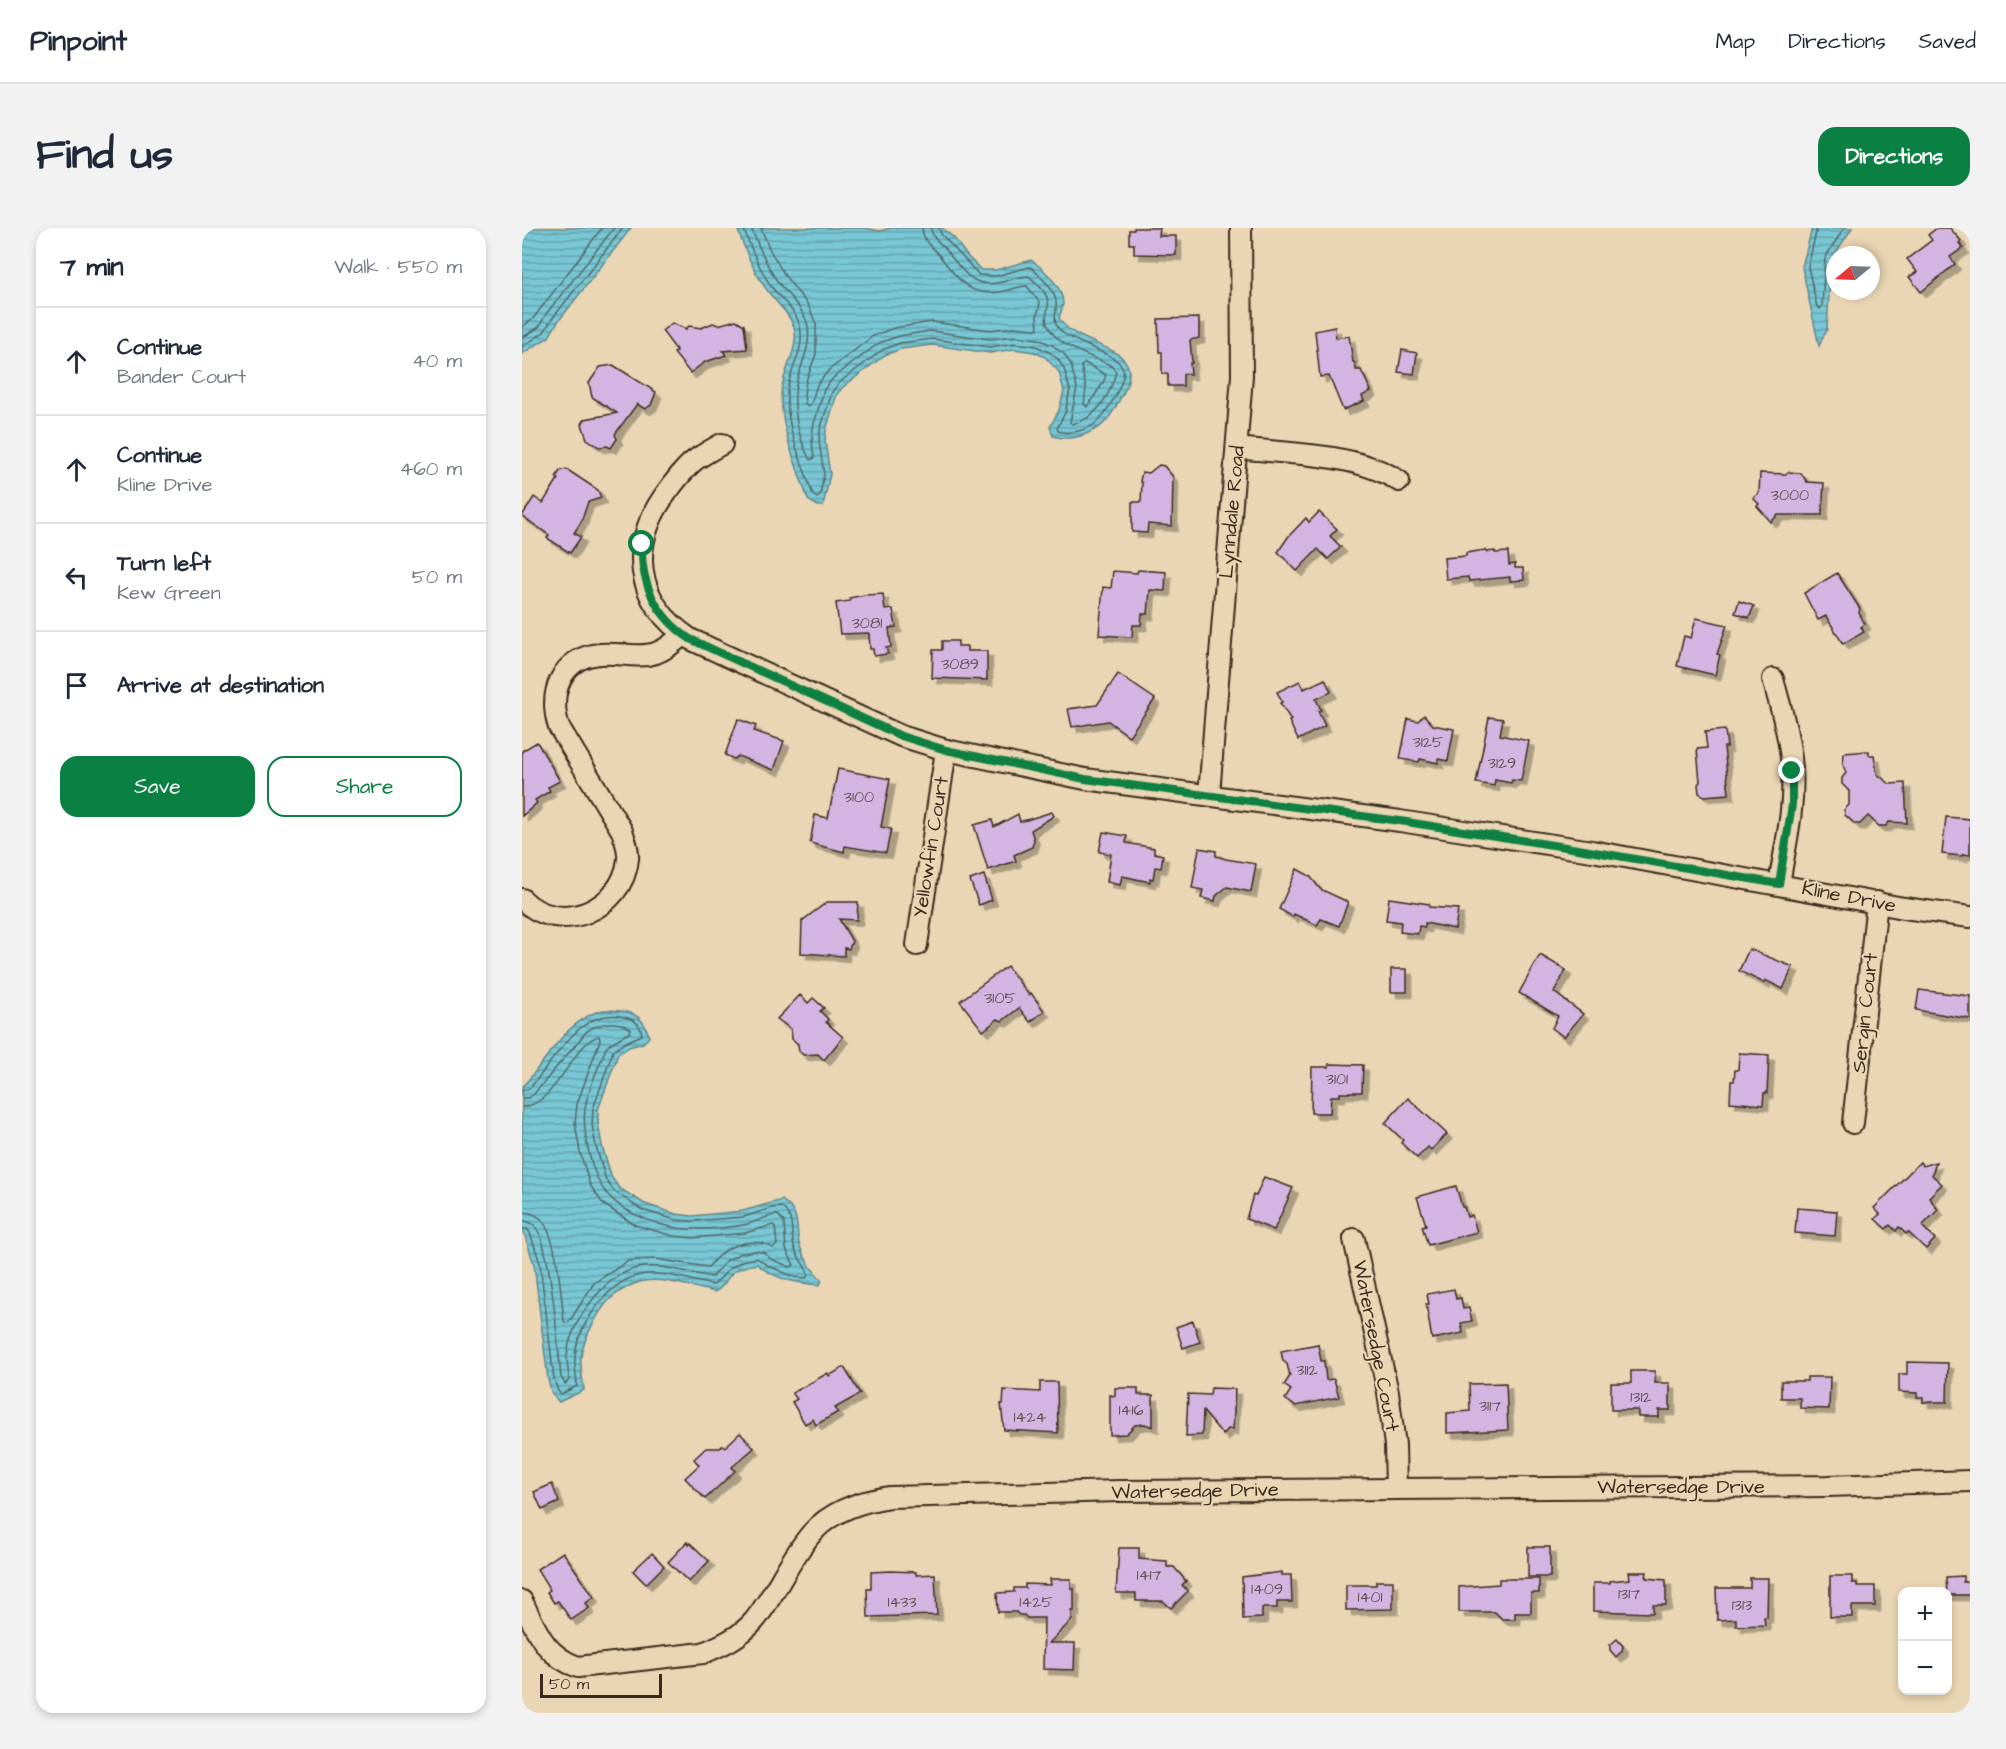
<!DOCTYPE html>
<meta charset="utf-8">
<style>
:root{--surface:#fff;--page:#f2f2f3;--text:#1f2937;--muted:#747a83;--line:#e0e1e3;--accent:#0b8043}
body{margin:0;font-family:"Architects Daughter",sans-serif;background:var(--page);color:var(--text)}
.controls{position:absolute;right:18px;bottom:18px;display:grid;overflow:hidden;border-radius:12px;box-shadow:0 3px 9px #0003}
.controls button{width:54px;height:54px;display:grid;place-items:center;padding:0;border:0;border-bottom:2px solid var(--line);background:var(--surface);color:var(--text);font:30px sans-serif}
.compass{position:absolute;left:1304px;top:18px;width:54px;height:54px;border-radius:50%;background:var(--surface);box-shadow:0 3px 9px #0003;rotate:251deg}
.scale{position:absolute;left:18px;bottom:15px;width:122px;box-sizing:border-box;padding-left:6px;border:3px solid #3b2a1e;border-top:0;font-size:16px;line-height:21px;white-space:nowrap;color:#3b2a1e;-webkit-text-stroke:4px #ead6b4;paint-order:stroke}
.stop{position:absolute;width:18px;height:18px;margin:-14px;border:4px solid #0b8043;border-radius:50%;background:#fff}
.stop.end{background:#0b8043;border-color:#fff;box-shadow:0 2px 6px #0008}
.list{margin:0;padding:0;list-style:none}
h2{display:flex;justify-content:space-between;align-items:center;height:78px;margin:0;padding:0 24px;font-size:26px}
h2 small{font-size:20px;font-weight:400;color:var(--muted)}
.list li{display:grid;grid-template-columns:39px 1fr auto;gap:18px;align-items:center;box-sizing:border-box;height:108px;padding:0 24px;border-top:2px solid var(--line)}
.list b{display:block;font-size:22px;white-space:nowrap}
.list p{margin:0;font-size:20px;white-space:nowrap;color:var(--muted)}
.list em{font-size:20px;font-style:normal;color:var(--muted)}
.actions{display:flex;gap:12px;padding:18px 24px}
.actions a{flex:1;padding:14px 0;border:2px solid var(--accent);border-radius:18px;text-align:center;font-size:21px;color:var(--accent)}
.actions .main{background:var(--accent);color:#fff}
.icon{flex:none;width:33px;height:33px;fill:none;stroke:currentColor;stroke-width:2;stroke-linecap:round;stroke-linejoin:round}
.map{position:relative;flex:none;width:1448px;height:1485px;overflow:hidden;border-radius:18px}
header{display:flex;align-items:center;gap:36px;box-sizing:border-box;height:84px;padding:0 30px;background:var(--surface);border-bottom:2px solid var(--line)}
header strong{font-size:28px}
nav{display:flex;gap:33px;margin-inline-start:auto;font-size:21px}
.intro{display:flex;align-items:center;justify-content:space-between;box-sizing:border-box;height:144px;padding:0 36px}
h1{margin:0;font-size:42px}
.button{padding:15px 27px;border-radius:18px;background:var(--accent);color:#fff;font-size:21px;font-weight:700}
main{display:flex;gap:36px;padding:0 36px}
aside{flex:1;background:var(--surface);border-radius:18px;box-shadow:0 3px 9px #0003}
.map>svg:first-child{display:block}
</style>
<header>
<strong>Pinpoint</strong>
<nav><a>Map</a><a>Directions</a><a>Saved</a></nav>
</header>
<div class="intro"><h1>Find us</h1><a class="button">Directions</a></div>
<main>
<aside>
<h2>7 min<small>Walk · 550 m</small></h2>
<ul class="list">
<li><svg class="icon" aria-label="ahead" viewBox="0 0 24 24"><path d="M12 20V5M6 11l6-6 6 6"/></svg><div><b>Continue</b><p>Bander Court</p></div><em>40 m</em></li>
<li><svg class="icon" aria-label="ahead" viewBox="0 0 24 24"><path d="M12 20V5M6 11l6-6 6 6"/></svg><div><b>Continue</b><p>Kline Drive</p></div><em>460 m</em></li>
<li><svg class="icon" aria-label="left" viewBox="0 0 24 24"><path d="M17 20v-9H6M10 6l-5 5 5 5"/></svg><div><b>Turn left</b><p>Kew Green</p></div><em>50 m</em></li>
<li><svg class="icon" aria-label="arrive" viewBox="0 0 24 24"><path d="M6 21V4h12l-3 4 3 4H6"/></svg><div><b>Arrive at destination</b></div></li>
</ul>
<div class="actions"><a class="main">Save</a><a>Share</a></div>
</aside>
<div class="map">
<svg width="1448" height="1485" viewBox="0 0 1448 1485">
<defs>
<pattern id="water-rules" width="6" height="5" patternUnits="userSpaceOnUse" patternTransform="scale(1.5)"><rect width="6" height="5" fill="#78c7d5"/><path d="M0 2.5h6" fill="none" stroke="#64a2ac"/></pattern>
<filter id="shadow"><feDropShadow dx="5.5" dy="5.5" stdDeviation="0" flood-color="#0004"/></filter>
</defs>
<rect width="100%" height="100%" fill="#ead6b4"/>
<filter id="ink" filterUnits="userSpaceOnUse"><feTurbulence type="fractalNoise" baseFrequency=".0167" numOctaves="2"/><feDisplacementMap in="SourceGraphic" scale="12" xChannelSelector="R" yChannelSelector="G"/><feConvolveMatrix kernelMatrix="1 2 1 2 8 2 1 2 1" color-interpolation-filters="sRGB"/></filter>
<g filter="url(#ink)">
<g fill="url(#water-rules)" stroke="#60888c" stroke-width="1.5">
<polygon points="0,0 109,0 35,95 27,109 0,126"/>
<path d="M215 0H342L358 3 369 0H420L432 10 445 28 459 42H474L509 32C521 40 541 59 541 75 541 80 538 86 537 90 555 123 632 114 599 169 593 180 586 195 574 201 560 209 546 213 531 208L528 199 537 182 542 163 537 144 523 129 512 124 492 121 468 125 410 117 379 121 363 127 321 159 315 166 304 202 303 213 308 246 301 278H296L286 272C275 238 259 203 259 166 260 143 278 121 272 99 268 85 253 74 245 62 231 43 223 21 215 0Z"/>
<polygon points="1290,0 1330,0 1309,32 1305,101 1297,118 1280,39"/>
<path d="M81 782C104 782 121 783 127 809L121 815 107 819 96 826 76 882V895L80 918 90 950 97 960 123 976 154 986 170 988 221 983 260 972C279 986 273 994 277 1015 280 1027 291 1044 300 1052L298 1057C275 1055 253 1052 235 1036 227 1038 217 1039 210 1045 203 1052 202 1060 192 1064 172 1059 134 1047 115 1055 107 1057 93 1066 87 1072 76 1084 60 1113 59 1130 58 1140 61 1152 62 1162L37 1174 30 1166 26 1152 12 1036 0 999V859C25 833 44 791 81 782Z"/>
</g>
<g fill="none" stroke-linecap="round" stroke-linejoin="round">
<g stroke="#536967" stroke-width="1.5">
<path d="M221 0C229 20 237 40 249 58 258 71 275 83 278 99 284 122 266 143 265 165 264 201 280 234 291 267L295 270 298 267 302 246 297 213 298 202 310 164 318 154 360 122 378 115 411 111 468 119 493 115 514 118 527 124 536 131 542 141 548 162 543 185 535 200 536 203C548 207 566 202 575 194 584 186 605 152 601 141 595 124 553 117 539 103 527 92 538 81 533 69 529 57 518 49 510 40L507 39 474 48 457 47 419 6 417 0"/>
<path d="M229 0C237 18 244 37 255 53 265 67 283 81 286 99 289 118 280 134 275 152 269 177 276 210 288 232L292 230 290 214 291 199 302 162 311 150 357 115 377 108 408 103 468 111 494 108 516 111 530 117 542 126 549 137 555 160 548 194 550 196C575 191 588 167 594 144L590 138C569 127 535 120 525 96 523 90 525 85 526 78 528 66 515 56 507 48 498 48 489 52 480 54 451 62 440 42 424 22 418 14 410 11 409 0"/>
<path d="M239 0 248 22 263 48 286 77 294 96V126L284 153 282 166 283 176 286 178 289 176 295 157 307 142 351 108 372 100 410 94 468 102 492 99 513 101 516 100 515 88 518 75 505 58C496 58 487 63 477 64 445 69 435 49 417 27 409 18 401 14 400 0"/>
<polyline points="1295,0 1286,39 1295,79 1298,81 1300,78 1303,30 1322,0"/>
<polyline points="0,99 10,92 80,0"/>
<polyline points="0,110 17,99 24,86 92,0"/>
<polyline points="0,119 22,104 30,91 101,0"/>
<polygon points="563,135 584,147 581,155 565,179 562,176 564,160 559,138"/>
<path d="M0 863 7 861C33 833 57 778 102 789 112 791 119 797 120 807L104 814 91 823 71 881 70 896 74 919 84 952 92 963 120 982 154 992 170 993 222 989 250 980 259 979C273 989 268 1003 272 1018 274 1028 283 1037 287 1047L284 1050 272 1049 245 1037 235 1030 220 1033 208 1040 192 1057C168 1053 138 1041 114 1048 85 1056 54 1100 53 1130 52 1139 55 1149 55 1158L39 1166 36 1163 32 1151 18 1035 8 1005 5 1001H0"/>
<path d="M0 870H7L12 866 65 803C78 795 95 791 109 801L108 804 89 815 84 820C77 838 65 863 63 881 60 905 70 951 87 968 104 987 145 1002 171 1001 188 1001 209 1000 226 996 236 993 246 987 256 987L262 994 264 1021 272 1037 268 1039 249 1031 241 1024 232 1023 217 1026 204 1033 190 1049C165 1045 136 1034 112 1041 80 1050 47 1096 45 1129 45 1137 47 1145 47 1152L43 1156 39 1149C36 1120 29 1016 13 998 9 994 5 993 0 993"/>
<path d="M0 879C34 878 51 814 77 808L78 812 55 876 53 895 58 924 68 957 81 976 113 997 151 1008 171 1010 223 1005 251 997 253 999 255 1017 251 1020C235 1009 210 1015 196 1028 192 1032 189 1036 186 1039L133 1031 106 1033 72 1055 47 1094 44 1095 42 1093C39 1068 36 1007 18 990 13 986 7 984 0 984"/>
</g>
</g>
<g fill="#d4b5e2" stroke="#3b2a1e" stroke-width="1.5" filter="url(#shadow)">
<polygon points="612,0 638,0 637,8 654,8 654,27 612,26 612,16 607,16 607,2 612,2"/>
<polygon points="1415,0 1428,0 1439,13 1437,15 1441,20 1428,29 1433,36 1399,64 1387,49 1395,44 1385,31 1410,12 1406,7"/>
<polygon points="677,90 677,110 668,112 670,135 668,135 669,146 661,146 661,158 646,158 646,146 640,146 640,124 637,124 636,91"/>
<polygon points="214,92 222,97 225,121 201,123 204,127 183,134 168,145 152,125 155,123 140,103 150,95 164,101 167,98 179,100 191,95 196,97"/>
<polygon points="813,99 814,110 827,108 831,134 833,135 834,142 839,142 849,163 840,168 842,173 821,182 807,148 798,149 793,103"/>
<polygon points="880,122 895,125 892,146 876,144"/>
<polygon points="91,137 134,164 129,177 123,181 115,176 93,206 95,211 89,220 85,218 77,219 65,211 60,196 63,191 95,185 70,169 67,155 78,139"/>
<polygon points="637,237 642,238 651,249 650,298 626,296 625,305 610,304 610,274 619,274 620,255 618,253 620,244 627,245"/>
<polygon points="44,241 76,262 79,270 66,274 59,294 52,305 59,309 48,325 25,310 27,307 0,288 12,269 21,275 36,251 34,249 38,243"/>
<polygon points="1266,244 1279,245 1285,254 1302,255 1300,287 1256,287 1249,294 1235,278 1237,276 1231,270 1237,265 1238,245 1264,246"/>
<polygon points="797,284 815,301 808,308 819,319 806,331 796,321 775,343 756,324 766,309 784,290 787,294"/>
<polygon points="963,322 964,324 973,323 973,325 986,324 987,337 993,336 993,340 1001,340 1002,352 988,353 988,349 947,353 946,349 924,351 922,330 944,328 944,325"/>
<polygon points="616,342 644,344 643,363 628,362 626,386 620,386 619,397 611,397 610,409 577,407 581,359 589,360 591,343 615,345"/>
<polygon points="1315,345 1338,381 1337,385 1343,396 1339,399 1342,404 1321,416 1304,388 1296,392 1282,365"/>
<polygon points="361,366 363,382 371,381 374,399 367,400 369,419 364,420 366,426 352,428 351,421 348,421 347,405 318,406 314,375 328,373 327,370 342,367"/>
<polygon points="1217,373 1232,378 1227,390 1213,385"/>
<polygon points="1174,390 1205,397 1195,426 1198,427 1193,447 1155,438 1162,408 1169,410"/>
<polygon points="420,413 436,413 436,418 445,418 445,423 465,423 465,452 410,450 411,422 420,422"/>
<polygon points="596,446 633,471 607,508 586,493 550,499 546,481 575,477"/>
<polygon points="803,451 809,464 794,471 799,482 796,483 803,498 776,512 767,493 769,492 758,475 760,474 755,464 778,453 782,461"/>
<polygon points="902,487 911,497 932,501 926,533 916,531 916,535 898,531 897,534 878,531 886,491 896,493"/>
<polygon points="967,489 981,491 978,507 1007,513 999,553 990,552 989,555 973,552 972,558 954,555"/>
<polygon points="216,491 234,498 232,503 262,513 252,542 216,528 212,531 203,527"/>
<polygon points="1203,502 1205,519 1202,519 1207,566 1182,568 1177,565 1176,556 1178,554 1175,521 1185,520 1183,504"/>
<polygon points="15,514 38,553 26,559 28,563 13,572 15,575 0,588 0,523"/>
<polygon points="1347,523 1347,527 1352,527 1355,546 1368,556 1383,555 1385,595 1367,594 1364,598 1357,598 1346,588 1338,596 1333,596 1323,587 1322,582 1327,577 1327,563 1320,556 1320,550 1324,545 1321,537 1322,525"/>
<polygon points="316,541 368,551 359,599 369,601 364,625 323,618 322,624 288,615 293,587 306,590"/>
<polygon points="530,584 532,588 509,602 512,612 510,619 492,627 494,633 466,642 452,597 470,592 472,599 496,586 498,594"/>
<polygon points="1424,589 1448,591 1448,627 1441,626 1440,628 1420,626"/>
<polygon points="581,604 605,608 604,615 632,620 632,625 641,627 639,640 633,639 631,651 628,650 628,654 600,648 598,657 585,654 589,626 577,624"/>
<polygon points="677,620 694,623 694,628 704,631 734,636 729,664 705,659 694,668 693,673 679,670 681,662 670,660"/>
<polygon points="775,641 788,648 798,661 826,674 817,698 799,691 795,697 772,686 771,689 757,681"/>
<polygon points="462,647 470,672 457,677 448,652"/>
<polygon points="867,670 907,676 907,679 936,681 933,701 903,695 903,699 897,698 896,706 878,704 879,694 864,692"/>
<polygon points="305,674 336,674 335,692 317,691 330,713 327,721 322,720 322,728 279,725 280,693"/>
<polygon points="1227,721 1271,739 1261,761 1243,752 1242,755 1217,743"/>
<polygon points="1018,727 1044,742 1032,764 1061,786 1042,809 1030,800 1036,788 997,765"/>
<polygon points="485,738 507,767 509,765 522,783 508,794 497,780 480,793 476,791 461,803 438,773"/>
<rect x="869" y="741" width="16" height="23"/>
<polygon points="1397,762 1448,768 1448,791 1394,782"/>
<polygon points="278,767 286,775 291,770 302,780 298,783 306,791 304,794 321,809 302,832 296,826 281,827 277,823 276,816 270,811 269,801 255,791"/>
<polygon points="1217,825 1247,827 1245,865 1242,865 1241,877 1208,874 1209,853 1212,853 1213,842 1216,842"/>
<polygon points="807,836 841,837 840,864 827,864 827,865 818,865 818,868 809,868 808,885 789,885 790,839 807,839"/>
<polygon points="886,870 925,906 909,922 906,919 895,930 879,915 881,912 863,895"/>
<polygon points="1398,934 1401,938 1414,934 1410,947 1420,956 1407,969 1416,982 1400,998 1413,1011 1404,1021 1386,1004 1384,1006 1377,999 1374,1003 1368,997 1364,1001 1353,991 1358,986 1352,980"/>
<polygon points="742,949 771,960 752,1002 724,991 731,967 734,968"/>
<polygon points="934,958 940,979 942,979 945,989 950,987 955,1004 906,1017 900,998 904,997 895,969"/>
<polygon points="1275,980 1315,983 1313,1008 1273,1005"/>
<polygon points="932,1061 934,1071 939,1070 941,1081 947,1080 950,1093 939,1095 941,1105 910,1111 904,1076 907,1076 905,1066"/>
<polygon points="671,1093 678,1114 661,1120 654,1099"/>
<polygon points="796,1116 799,1133 802,1133 804,1152 812,1151 817,1169 773,1178 763,1171 769,1162 762,1157 768,1148 765,1136 761,1133 759,1123"/>
<polygon points="1385,1134 1426,1135 1425,1174 1401,1174 1401,1169 1395,1169 1395,1165 1377,1164 1377,1146 1385,1146"/>
<polygon points="322,1139 338,1166 313,1180 316,1184 294,1197 291,1191 283,1196 270,1174 275,1171 270,1165 306,1145 307,1148"/>
<polygon points="1109,1143 1133,1143 1133,1155 1148,1155 1148,1182 1137,1182 1137,1189 1116,1189 1116,1182 1089,1182 1089,1155 1109,1155"/>
<polygon points="1285,1149 1308,1149 1307,1181 1278,1180 1278,1170 1259,1170 1259,1153 1285,1153"/>
<polygon points="518,1154 535,1154 536,1205 482,1202 479,1176 481,1176 482,1162 518,1164"/>
<polygon points="984,1155 986,1202 925,1205 925,1185 948,1183 947,1156"/>
<polygon points="593,1160 616,1160 616,1167 631,1167 631,1199 623,1196 613,1197 604,1206 588,1207 588,1167 593,1168"/>
<polygon points="689,1160 713,1161 711,1201 706,1201 701,1207 681,1183 680,1207 664,1208 666,1166 688,1167"/>
<polygon points="218,1205 232,1220 210,1239 213,1243 183,1271 163,1250 177,1237 172,1231 184,1220 198,1220 201,1217 203,1219"/>
<polygon points="30,1256 37,1274 20,1282 12,1264"/>
<polygon points="165,1314 167,1317 168,1315 187,1333 167,1354 146,1334"/>
<rect x="1006" y="1319" width="22" height="30"/>
<polygon points="597,1320 617,1320 617,1331 645,1333 645,1339 652,1339 664,1353 660,1357 666,1363 649,1380 641,1373 614,1373 614,1365 594,1365"/>
<polygon points="41,1324 72,1369 64,1375 67,1380 49,1392 36,1373 32,1375 25,1364 28,1362 15,1341"/>
<polygon points="130,1325 142,1338 124,1356 111,1343"/>
<polygon points="369,1343 394,1344 394,1347 413,1346 415,1387 346,1389 345,1361 349,1361 349,1344"/>
<polygon points="760,1344 760,1347 769,1347 770,1374 755,1374 755,1380 740,1380 740,1390 721,1391 720,1349"/>
<polygon points="1107,1344 1125,1344 1124,1350 1144,1352 1144,1377 1131,1377 1131,1385 1071,1383 1071,1355 1088,1355 1088,1353 1108,1351"/>
<polygon points="1308,1348 1330,1348 1330,1355 1335,1355 1335,1358 1353,1358 1353,1378 1330,1378 1330,1389 1308,1389"/>
<polygon points="1441,1348 1441,1354 1448,1354 1448,1367 1425,1367 1424,1349"/>
<polygon points="1228,1350 1246,1350 1245,1389 1242,1389 1243,1397 1214,1398 1214,1391 1195,1392 1194,1360 1228,1360"/>
<polygon points="528,1351 549,1351 549,1361 552,1361 552,1383 550,1383 550,1392 527,1415 553,1415 552,1442 521,1441 522,1390 505,1390 502,1387 497,1387 494,1384 476,1384 475,1365 492,1364 492,1360 503,1360 503,1356 529,1357"/>
<polygon points="977,1351 1017,1351 1017,1365 1009,1365 1009,1385 993,1385 993,1391 980,1391 973,1384 937,1384 937,1359 977,1356"/>
<polygon points="854,1353 871,1353 871,1381 824,1382 824,1357 854,1357"/>
<polygon points="1095,1411 1101,1418 1100,1423 1094,1429 1088,1422 1088,1417"/>
</g>
<g fill="none" stroke-linecap="round" stroke-linejoin="round">
<defs>
<g id="minor">
<path d="M200 216C192 220 184 225 176 230 164 238 154 252 145 264 106 317 112 373 168 411L379 508 424 522 563 551 878 593 1070 623 1382 680 1448 689"/>
<path d="M715 220C765 226 835 225 877 253"/>
<path d="M1251 451C1259 481 1268 510 1270 541 1273 580 1263 619 1257 656"/>
<polyline points="687,567 720,148 719,0"/>
<path d="M0 671C37 709 101 682 106 631 107 621 103 612 100 603L37 499C26 465 39 429 78 426 97 424 116 431 134 425 145 421 153 414 161 406"/>
<polyline points="395,717 424,522"/>
<polyline points="1331,895 1355,674"/>
<polyline points="832,1011 866,1164 873,1217 874,1261"/>
<path d="M0 1373C15 1403 22 1427 56 1439L181 1425C200 1417 218 1409 232 1393 254 1366 267 1331 290 1305 310 1282 340 1273 368 1269L598 1263 1306 1258 1448 1253"/>
</g>
</defs>
<use href="#minor" stroke="#3b2a1e" stroke-width="24"/>
<use href="#minor" stroke="#ead6b4" stroke-width="20"/>
</g>
</g>
<g fill="none" stroke-linecap="round" stroke-linejoin="round" filter="url(#ink)">
<path stroke="#0b8043" stroke-width="8" d="M120 316C118 356 135 389 168 411L379 508 424 522 563 551 878 593 1056 621 1257 656 1270 577V543"/>
</g>
<g text-anchor="middle" dominant-baseline="central" stroke-width="4.5" stroke-linejoin="round" paint-order="stroke">
<g font-size="16" fill="#614d4f">
<text x="1268" y="267">3000</text>
<text x="345" y="395">3081</text>
<text x="438" y="436">3089</text>
<text x="906" y="514">3125</text>
<text x="980" y="535">3129</text>
<text x="337" y="569">3100</text>
<text x="478" y="770">3105</text>
<text x="815" y="851">3101</text>
<text x="785" y="1142">3112</text>
<text x="1119" y="1169">1312</text>
<text x="968" y="1178">3117</text>
<text x="609" y="1182">1416</text>
<text x="508" y="1189">1424</text>
<text x="627" y="1347">1417</text>
<text x="745" y="1361">1409</text>
<text x="1107" y="1366">1317</text>
<text x="848" y="1369">1401</text>
<text x="380" y="1374">1433</text>
<text x="514" y="1374">1425</text>
<text x="1220" y="1377">1313</text>
</g>
<g font-size="20" fill="#3b2a1e" stroke="#ead6b4">
<text transform="translate(710 284) rotate(-85)">Lynndale Road</text>
<text transform="translate(409 619) rotate(-81)">Yellowfin Court</text>
<text transform="translate(1327 669) rotate(11)">Kline Drive</text>
<text transform="translate(1343 785) rotate(-84)">Sergin Court</text>
<text transform="translate(854 1118) rotate(79)">Watersedge Court</text>
<text x="1159" y="1259">Watersedge Drive</text>
<text transform="translate(673 1263) rotate(-1)">Watersedge Drive</text>
</g>
</g>
</svg>
<div class="controls">
<button>+</button>
<button>−</button>
</div>
<svg class="compass" viewBox="-18 -18 36 36"><path d="M0-13l5 13h-10z" fill="#e53935"/><path d="M0 13l5-13h-10z" fill="#747a83"/></svg>
<div class="scale">50 m</div>
<div class="stop" style="left:120px;top:316px"></div>
<div class="stop end" style="left:1270px;top:543px"></div>
</div>
</main>
